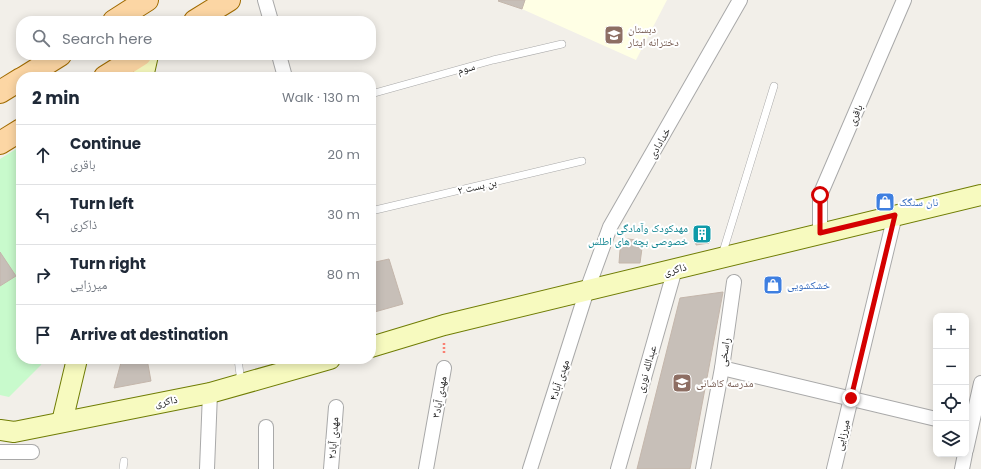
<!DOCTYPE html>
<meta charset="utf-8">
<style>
:root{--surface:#fff;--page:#f6f6f7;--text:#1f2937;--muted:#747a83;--line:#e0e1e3}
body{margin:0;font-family:Poppins,"Noto Naskh Arabic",sans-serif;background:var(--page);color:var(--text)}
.controls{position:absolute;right:12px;bottom:12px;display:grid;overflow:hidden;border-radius:8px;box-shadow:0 2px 10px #0003}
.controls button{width:36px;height:36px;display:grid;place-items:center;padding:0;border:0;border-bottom:1px solid var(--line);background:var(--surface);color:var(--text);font:20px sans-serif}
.stop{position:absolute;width:12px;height:12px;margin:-9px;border:3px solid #d40000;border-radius:50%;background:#fff}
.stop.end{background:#d40000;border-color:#fff;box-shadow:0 1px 4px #0008}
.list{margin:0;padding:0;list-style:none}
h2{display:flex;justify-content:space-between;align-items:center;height:52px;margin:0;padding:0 16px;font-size:17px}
h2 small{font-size:13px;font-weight:400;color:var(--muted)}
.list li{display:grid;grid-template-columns:26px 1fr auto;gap:12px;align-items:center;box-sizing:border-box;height:60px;padding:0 16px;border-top:1px solid var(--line)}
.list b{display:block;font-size:15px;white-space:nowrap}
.list p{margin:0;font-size:13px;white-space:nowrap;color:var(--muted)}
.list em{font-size:13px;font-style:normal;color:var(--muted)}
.icon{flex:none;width:22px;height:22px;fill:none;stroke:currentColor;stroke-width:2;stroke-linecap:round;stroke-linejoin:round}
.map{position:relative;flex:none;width:981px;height:469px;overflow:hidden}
.search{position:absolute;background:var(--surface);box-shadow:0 2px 10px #0003;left:16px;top:16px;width:360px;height:44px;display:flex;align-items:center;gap:10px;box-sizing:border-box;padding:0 14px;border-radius:16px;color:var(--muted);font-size:15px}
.panel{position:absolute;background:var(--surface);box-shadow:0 2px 10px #0003;left:16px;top:72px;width:360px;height:292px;border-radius:16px}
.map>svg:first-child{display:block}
</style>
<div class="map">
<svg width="981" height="469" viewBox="0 0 981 469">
<rect width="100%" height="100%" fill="#f2efe9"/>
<polygon fill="#ffffe5" points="525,0 667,0 636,60 522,9"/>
<polygon fill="#c8facc" points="21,146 21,359 43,359 41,365 9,397 0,395 0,159"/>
<g fill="#c7bfb8" stroke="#c4b6ab">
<polygon points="499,0 525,0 522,9 498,1"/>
<polygon points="695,226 709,226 709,243 696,245"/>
<polygon points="621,238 643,241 640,263 619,263"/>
<polygon points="0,252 16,276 0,286"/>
<polygon points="389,259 403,304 371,313 371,263"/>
<polygon points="723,292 690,469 637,469 680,298"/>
<polygon points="122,359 147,359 151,381 114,388"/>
</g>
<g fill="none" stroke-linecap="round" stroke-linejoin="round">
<defs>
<g id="service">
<polyline points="371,94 493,60 562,44"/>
<polyline points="371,211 582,161"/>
<polyline points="722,255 774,86"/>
<polyline points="238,359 241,382"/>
<polyline points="123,469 124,461"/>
</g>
<g id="minor">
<polyline points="265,0 271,21"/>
<polyline points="279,55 285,77"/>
<polyline points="820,233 820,195 904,0"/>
<polyline points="722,368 936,419"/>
<polyline points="966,450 981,383"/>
<polyline points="0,452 32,452"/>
<polyline points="207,469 210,393"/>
<polyline points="266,469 266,427"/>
<polyline points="331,469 336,407"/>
<polyline points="426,469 444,368"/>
<polyline points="530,469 587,290 610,227 740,0"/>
<polyline points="618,469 675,269"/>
<polyline points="703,469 722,368 734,282"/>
<polyline points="834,469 895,215"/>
<polyline points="962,469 965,454"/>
</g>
<g id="secondary">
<polyline points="143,77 148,55"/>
<polyline points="371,347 444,325 981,195"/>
<polyline points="62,422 77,359"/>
<polyline points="0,430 14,432 210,393 330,359"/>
</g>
<g id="primary">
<polyline points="114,21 147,0"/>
<polyline points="195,21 229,0"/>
<polyline points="25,77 60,55"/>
<polyline points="105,77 140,55"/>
<polyline points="0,92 21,79"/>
<polyline points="0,143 21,130"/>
</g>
</defs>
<use href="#service" stroke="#a9a9a9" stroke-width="8"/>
<use href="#minor" stroke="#a9a9a9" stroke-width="16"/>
<use href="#secondary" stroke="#707d05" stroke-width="22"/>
<use href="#primary" stroke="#a06b00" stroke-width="24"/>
<polyline stroke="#fa8072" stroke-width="2.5" stroke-dasharray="2 2" stroke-linecap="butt" points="444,343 444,354"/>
<use href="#service" stroke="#fff" stroke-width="7"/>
<use href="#minor" stroke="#fff" stroke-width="14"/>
<use href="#secondary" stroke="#f7fabf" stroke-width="20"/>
<use href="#primary" stroke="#fcd6a4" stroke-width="22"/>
</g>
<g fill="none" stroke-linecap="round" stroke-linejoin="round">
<polyline stroke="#d40000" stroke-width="5" points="820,195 820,233 895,215 851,398"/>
</g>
<defs>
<symbol id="school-square" viewBox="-11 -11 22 22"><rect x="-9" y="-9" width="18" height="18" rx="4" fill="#8d6e63" stroke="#fff"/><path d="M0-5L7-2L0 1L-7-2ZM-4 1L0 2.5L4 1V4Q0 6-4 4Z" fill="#fff"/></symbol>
<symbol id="shop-square" viewBox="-11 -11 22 22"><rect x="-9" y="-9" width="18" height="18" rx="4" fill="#3f7fe0" stroke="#fff"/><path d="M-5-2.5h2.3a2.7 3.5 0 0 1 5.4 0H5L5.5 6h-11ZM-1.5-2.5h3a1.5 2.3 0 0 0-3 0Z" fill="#fff"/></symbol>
<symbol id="building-square" viewBox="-11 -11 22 22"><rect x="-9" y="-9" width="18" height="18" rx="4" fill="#0f9aa8" stroke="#fff"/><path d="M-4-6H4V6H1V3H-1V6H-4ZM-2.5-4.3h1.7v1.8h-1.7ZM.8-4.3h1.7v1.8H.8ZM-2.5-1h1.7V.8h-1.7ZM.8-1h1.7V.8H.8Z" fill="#fff"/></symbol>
</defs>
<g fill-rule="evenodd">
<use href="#school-square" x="603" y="24" width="22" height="22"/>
<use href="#shop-square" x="874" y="191" width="22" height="22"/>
<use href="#building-square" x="691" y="223" width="22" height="22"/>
<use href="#shop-square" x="762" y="274" width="22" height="22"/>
<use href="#school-square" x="671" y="372" width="22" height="22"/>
</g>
<g text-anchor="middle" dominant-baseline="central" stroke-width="4" stroke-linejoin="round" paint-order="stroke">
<g font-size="11" fill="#785e54" stroke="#fff" text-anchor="start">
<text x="628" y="29">دبستان<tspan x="628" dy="13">دخترانه ایثار</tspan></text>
<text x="696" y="383">مدرسه کاشانی</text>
</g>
<g font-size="11" fill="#222" stroke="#fff">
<text transform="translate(466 68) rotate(-16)">سوم</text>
<text transform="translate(855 115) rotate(-67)">باقری</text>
<text transform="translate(659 143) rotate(-60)">خدادادی</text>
<text transform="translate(477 186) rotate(-13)">بن بست ۲</text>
<text transform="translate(675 269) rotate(-14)">ذاکری</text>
<text transform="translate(724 352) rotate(-82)">راسخی</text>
<text transform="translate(646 369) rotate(-74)">عبدالله نوری</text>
<text transform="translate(559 380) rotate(-72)">مهدی آباد۴</text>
<text transform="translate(439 397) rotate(-80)">مهدی آباد۳</text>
<text transform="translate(166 401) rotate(-11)">ذاکری</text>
<text transform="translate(842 435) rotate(-76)">میرزایی</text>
<text transform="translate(333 438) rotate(-86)">مهدی آباد۲</text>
</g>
<g font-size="11" fill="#366cbe" stroke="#fff" text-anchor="start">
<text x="899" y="202">نان سنگک</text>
<text x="787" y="285">خشکشویی</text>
</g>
<g font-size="11" fill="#0d838f" stroke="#fff" text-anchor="end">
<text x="688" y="228">مهدکودک وآمادگی<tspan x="688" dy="13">خصوصی بچه های اطلس</tspan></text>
</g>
</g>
</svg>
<div class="controls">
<button>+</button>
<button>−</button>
<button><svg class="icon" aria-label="locate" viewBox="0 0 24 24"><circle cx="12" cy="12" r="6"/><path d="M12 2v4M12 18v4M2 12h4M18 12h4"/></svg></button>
<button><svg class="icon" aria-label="layers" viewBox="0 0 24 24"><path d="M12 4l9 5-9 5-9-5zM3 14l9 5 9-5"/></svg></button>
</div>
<div class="stop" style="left:820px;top:195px"></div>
<div class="stop end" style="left:851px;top:398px"></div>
<div class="search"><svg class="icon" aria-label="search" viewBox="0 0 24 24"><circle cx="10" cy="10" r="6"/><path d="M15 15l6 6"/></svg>Search here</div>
<section class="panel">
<h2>2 min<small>Walk · 130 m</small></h2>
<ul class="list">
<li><svg class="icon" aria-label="ahead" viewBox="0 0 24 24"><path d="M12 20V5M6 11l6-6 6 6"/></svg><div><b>Continue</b><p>باقری</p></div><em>20 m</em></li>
<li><svg class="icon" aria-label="left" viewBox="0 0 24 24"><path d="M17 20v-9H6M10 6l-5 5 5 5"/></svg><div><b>Turn left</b><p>ذاکری</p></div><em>30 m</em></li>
<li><svg class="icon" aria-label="right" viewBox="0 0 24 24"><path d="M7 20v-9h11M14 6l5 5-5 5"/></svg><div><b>Turn right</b><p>میرزایی</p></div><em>80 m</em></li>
<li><svg class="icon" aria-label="arrive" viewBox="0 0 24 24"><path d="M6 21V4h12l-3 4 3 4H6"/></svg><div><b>Arrive at destination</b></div></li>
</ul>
</section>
</div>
